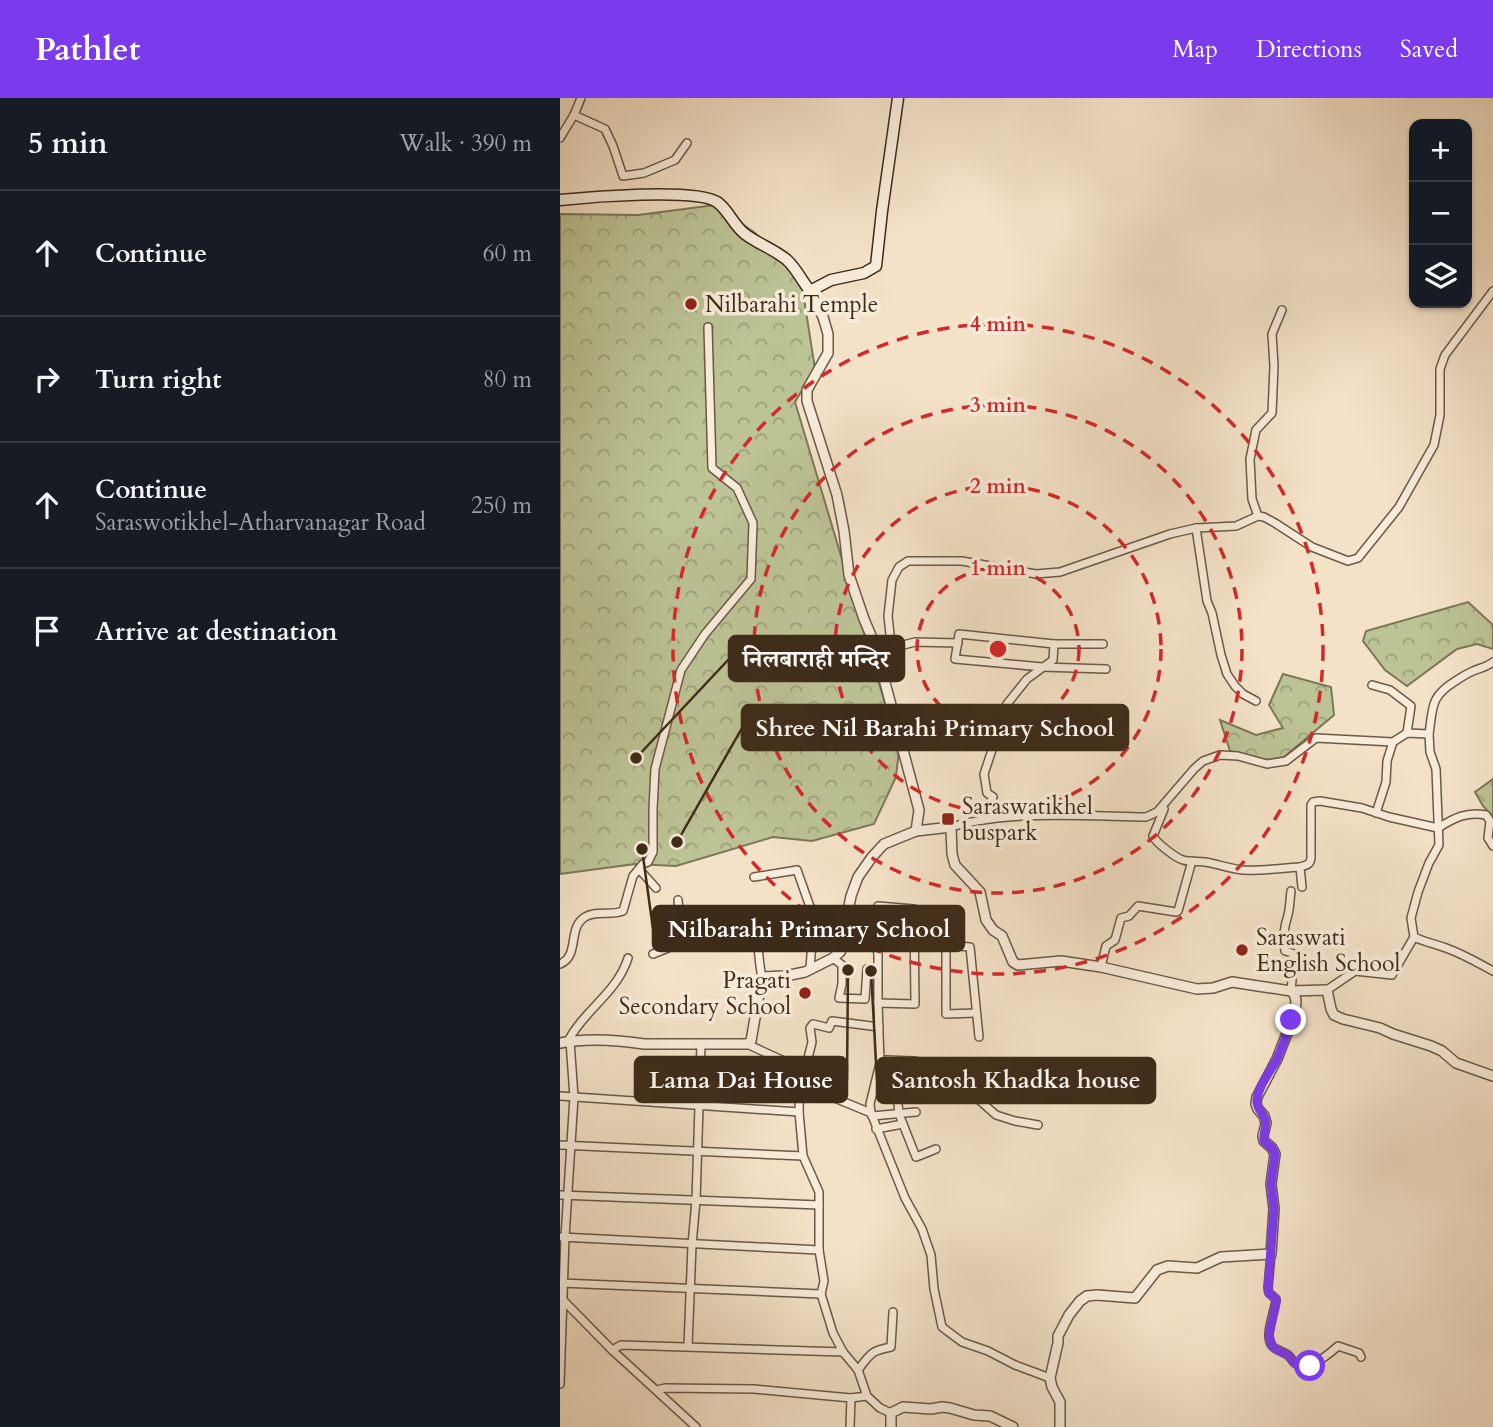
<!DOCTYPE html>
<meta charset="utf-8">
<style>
:root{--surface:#171b24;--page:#20242c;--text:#f1f3f6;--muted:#9ea1a6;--line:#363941;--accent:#7c3aed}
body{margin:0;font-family:Cardo,"Noto Serif Devanagari",serif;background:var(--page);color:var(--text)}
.controls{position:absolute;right:21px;top:21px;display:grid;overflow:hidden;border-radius:14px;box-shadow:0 2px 5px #0004}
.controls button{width:63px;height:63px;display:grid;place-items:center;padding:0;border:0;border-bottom:2px solid var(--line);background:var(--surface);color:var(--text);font:35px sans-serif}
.stop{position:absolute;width:21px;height:21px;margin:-16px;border:5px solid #7c3aed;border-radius:50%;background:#fff}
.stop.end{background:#7c3aed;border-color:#fff;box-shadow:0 2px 7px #0008}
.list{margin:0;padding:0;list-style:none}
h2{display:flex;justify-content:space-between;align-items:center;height:91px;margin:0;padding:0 28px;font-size:30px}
h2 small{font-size:23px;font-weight:400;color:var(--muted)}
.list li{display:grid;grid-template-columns:46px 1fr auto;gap:21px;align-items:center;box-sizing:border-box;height:126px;padding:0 28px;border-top:2px solid var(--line)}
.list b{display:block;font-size:26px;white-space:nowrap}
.list p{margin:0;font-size:23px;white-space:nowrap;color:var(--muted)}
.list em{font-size:23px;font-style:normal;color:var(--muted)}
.icon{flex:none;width:38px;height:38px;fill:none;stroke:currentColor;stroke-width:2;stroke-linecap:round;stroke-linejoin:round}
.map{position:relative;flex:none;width:933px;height:1329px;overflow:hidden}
header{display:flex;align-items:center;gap:42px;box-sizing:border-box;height:98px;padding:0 35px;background:var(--accent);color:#fff}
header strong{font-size:33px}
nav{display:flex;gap:38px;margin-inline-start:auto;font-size:24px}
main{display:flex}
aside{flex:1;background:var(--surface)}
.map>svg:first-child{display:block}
</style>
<header>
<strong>Pathlet</strong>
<nav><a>Map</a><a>Directions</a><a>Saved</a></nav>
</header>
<main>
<aside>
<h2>5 min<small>Walk · 390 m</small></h2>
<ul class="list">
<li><svg class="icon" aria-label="ahead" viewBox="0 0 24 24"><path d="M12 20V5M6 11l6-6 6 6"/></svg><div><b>Continue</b></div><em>60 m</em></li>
<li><svg class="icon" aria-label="right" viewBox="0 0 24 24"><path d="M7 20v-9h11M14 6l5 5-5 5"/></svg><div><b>Turn right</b></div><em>80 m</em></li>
<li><svg class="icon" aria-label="ahead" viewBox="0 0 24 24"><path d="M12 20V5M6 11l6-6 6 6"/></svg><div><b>Continue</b><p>Saraswotikhel-Atharvanagar Road</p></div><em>250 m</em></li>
<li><svg class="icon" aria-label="arrive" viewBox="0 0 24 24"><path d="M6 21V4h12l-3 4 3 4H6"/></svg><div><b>Arrive at destination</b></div></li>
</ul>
</aside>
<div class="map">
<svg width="933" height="1329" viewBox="0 0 933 1329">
<defs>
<pattern id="forest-crowns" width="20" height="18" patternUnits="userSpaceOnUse" patternTransform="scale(1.75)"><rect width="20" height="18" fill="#bcc395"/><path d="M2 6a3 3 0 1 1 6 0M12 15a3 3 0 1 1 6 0" fill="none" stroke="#9a9f79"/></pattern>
</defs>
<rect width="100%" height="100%" fill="#f4e2c8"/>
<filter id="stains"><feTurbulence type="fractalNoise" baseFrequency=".00286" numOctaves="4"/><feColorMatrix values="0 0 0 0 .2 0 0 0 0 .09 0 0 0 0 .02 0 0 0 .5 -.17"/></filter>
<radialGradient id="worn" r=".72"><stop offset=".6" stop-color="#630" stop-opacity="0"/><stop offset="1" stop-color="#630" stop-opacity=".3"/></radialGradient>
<g fill="url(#forest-crowns)" stroke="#7c7757" stroke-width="2">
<polygon points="155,107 195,135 241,181 255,271 235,304 339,652 336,679 314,726 252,743 213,739 116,768 75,766 0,776 0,116 78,117"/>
<polygon points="908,504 933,527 933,551 917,546 897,551 847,588 825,572 803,543 806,533"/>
<polygon points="723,576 771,589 774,617 724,659 707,662 670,653 660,622 696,637 723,630 709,607"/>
<polygon points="933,681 933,719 923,708 915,694"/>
</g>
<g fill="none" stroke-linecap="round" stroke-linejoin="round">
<defs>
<g id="minor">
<polyline points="14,17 45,31 53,48 63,78 84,75 115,62 127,45"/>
<polyline points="0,40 14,17 21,0"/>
<polyline points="698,418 692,401 690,361 696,332 712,315 714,268 712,236 722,212"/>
<polyline points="636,430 647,503 652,515 661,557 667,576 675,588 683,596 696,603"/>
<polyline points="543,546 494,546 399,536 395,561 482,569 546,571"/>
<polyline points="332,550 355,544 398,545"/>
<polyline points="324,579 329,569 332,555 328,518 332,482 339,469 348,463 402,463 476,476 500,474 610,436 636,430 676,428 698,418 704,419 715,425 752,449 788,463 798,460 839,409 874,347 880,317 880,271 885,257 933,193"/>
<polyline points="812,587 830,592 851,608 847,635"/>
<path d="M604 711 593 738C596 745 616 760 623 762 629 764 638 763 645 764 658 766 670 771 683 772 702 773 721 770 740 769 746 767 751 767 751 759V707L753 704 760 703 802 710 829 719 878 730C894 720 907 713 926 717L930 723 928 740 933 748"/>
<polyline points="816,715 826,684 827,663 833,644"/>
<polyline points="422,722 433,699 427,695 424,676 433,649 439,621 447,606 467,581 493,562 494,546"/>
<path d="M391 729C450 712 524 718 586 719L597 714 634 671 643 663 660 657 678 658 707 666 726 663 756 640 833 644 847 635 869 636C873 610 870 599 894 584 900 580 906 576 913 573 920 570 927 569 933 564"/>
<polyline points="740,769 742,789"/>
<polyline points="79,771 96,790"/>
<polyline points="194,779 237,772 254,820 250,870"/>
<polyline points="118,802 120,825 124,842"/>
<polyline points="286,823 317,825 315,842 318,856 318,905 320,965"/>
<polyline points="197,824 254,820"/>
<polyline points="317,825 318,808 354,811 355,906 318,905"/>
<polyline points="854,839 851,820 858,794 869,765 879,747 876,671 870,654 869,636"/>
<polyline points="355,847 386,847 386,916 416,915"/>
<polyline points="386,847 410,849 419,939"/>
<path d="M93 856 168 826H189L195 829C199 845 198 862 202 879"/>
<polyline points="273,860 282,867 282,886 279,900 305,901 307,871"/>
<path d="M0 866C20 858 7 830 25 819 36 812 51 818 63 813L73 778 83 766 88 764 93 754V711L95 671 121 572 145 536 191 481 193 425 177 390 152 370 148 229"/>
<polyline points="541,869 546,848 555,842 561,820 569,818 578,808 616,814 618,813 632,763"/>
<path d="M767 892 795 873 832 877 854 839C865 844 875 846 886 850 903 856 918 865 933 873"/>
<path d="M731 893 734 859 732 855 725 853C722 840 724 829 728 817 730 809 730 800 731 793"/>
<path d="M8 943C25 911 57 895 68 860"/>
<polyline points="187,946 272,985 274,997 277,1001 311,1015"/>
<polyline points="240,969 239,1014 243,1058 259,1094 259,1152 264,1183 261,1196 273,1235 283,1254 298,1272 307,1298 320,1310 331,1315"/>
<polyline points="245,972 252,944 250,930 253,926 269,930 272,923 319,929"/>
<polyline points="352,995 337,996 339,1016 356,1059 376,1051"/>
<polyline points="0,998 239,1014"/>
<polyline points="312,1018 356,1014"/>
<polyline points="478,1027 455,1023 436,1017 381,968 354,963 326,962 320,965 310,1006 311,1015 345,1100 362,1131 371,1157 374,1191 382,1229 402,1244 428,1253 455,1267 490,1280"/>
<polyline points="316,1031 343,1026"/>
<polyline points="0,1047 243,1058"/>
<polyline points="0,1097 259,1107"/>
<polyline points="1,1139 259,1152"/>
<path d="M711 1156 708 1190 709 1195 716 1201C715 1213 708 1227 709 1239 710 1252 719 1251 728 1257 731 1259 732 1263 735 1265 748 1274 768 1257 778 1248L799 1255 801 1259"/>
<polyline points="1,1185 261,1196"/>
<polyline points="3,1202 52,1252 136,1329"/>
<polyline points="128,1248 132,1147 136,1102 141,946"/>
<polyline points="52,1252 61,1247 283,1254"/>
<path d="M298 1272C311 1255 311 1253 331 1249L333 1214"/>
<polyline points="0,1286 5,1139 14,999 10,943"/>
<polyline points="97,1292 105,1290 194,1291 291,1300 307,1298"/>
<polyline points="290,1329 291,1300"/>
</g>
<g id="tertiary">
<polyline points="250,193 263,219 268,236 268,255 247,292 247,303 277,397 284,433 289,477 304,521 315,547 359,712 356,733"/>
<path d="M0 945C27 940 57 942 84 946H187L191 943 202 879 225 878 245 874 273 860 280 854 286 842V823L291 798 298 779 312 759 324 746 356 733 391 729 392 756 395 767 420 794 426 822 433 832 442 838 453 864 458 867 501 863 541 869 637 891 653 890 672 884 731 893 767 892 771 911 774 917 783 921 820 930 833 936 871 948 882 953 896 965 933 978"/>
<polyline points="331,1329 331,1315 343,1309 371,1311 382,1309 390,1310 414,1317 430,1318 453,1329"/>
<polyline points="500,1329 500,1304 492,1289 490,1280 498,1245 498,1238 509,1217 520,1203 527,1198 537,1197 575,1200 597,1172 608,1168 637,1170 661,1159 711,1156 714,1111 711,1086 715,1056 712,1050 704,1043 703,1038 706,1025 704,1018 698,1011 696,1006 697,999 717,961 735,915 736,902 733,893"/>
</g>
<path id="secondary" d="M0 102C28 99 136 90 157 104 168 111 173 127 185 136 198 146 214 151 227 162 236 170 242 183 250 193L271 182 304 175 316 168 322 113 338 0"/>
</defs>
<use href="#minor" stroke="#6b5945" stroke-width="10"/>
<use href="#tertiary" stroke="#6b5945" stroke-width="12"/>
<use href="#secondary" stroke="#3d2b19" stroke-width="13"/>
<use href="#minor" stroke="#f8ecdb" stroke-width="7"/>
<use href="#tertiary" stroke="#f8ecdb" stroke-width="9"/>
<use href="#secondary" stroke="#f8ecdb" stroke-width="10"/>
</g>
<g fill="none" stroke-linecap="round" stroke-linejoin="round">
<path stroke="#7c3aed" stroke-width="9" d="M731 922C727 936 722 950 716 963 709 975 698 989 697 1002 696 1011 703 1014 705 1021 707 1028 703 1035 704 1043L712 1050 715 1056 711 1086 714 1111 708 1190 709 1195 716 1201V1205L709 1237 712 1248 717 1252 728 1257 733 1264 742 1268H750"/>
</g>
<g fill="none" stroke="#d62828" stroke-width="3.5" stroke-dasharray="12 9">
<circle cx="438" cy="551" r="81"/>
<circle cx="438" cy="551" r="163"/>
<circle cx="438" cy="551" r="244"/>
<circle cx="438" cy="551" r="325"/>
</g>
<g fill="#8f2418" stroke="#f8ecdb" stroke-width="2.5">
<circle cx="131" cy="206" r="7"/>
<rect x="381" y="714" width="14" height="14" rx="3.5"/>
<circle cx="682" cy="852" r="7"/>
<circle cx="245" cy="895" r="7"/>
</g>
<g text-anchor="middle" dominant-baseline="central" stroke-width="7" stroke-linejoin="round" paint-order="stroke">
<g font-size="23" fill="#3d2b19" stroke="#f8ecdb" text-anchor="start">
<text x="145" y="206">Nilbarahi Temple</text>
<text x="402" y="708">Saraswatikhel<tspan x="402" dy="26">buspark</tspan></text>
<text x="696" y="839">Saraswati<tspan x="696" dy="26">English School</tspan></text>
<text x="231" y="882" text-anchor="end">Pragati<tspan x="231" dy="26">Secondary School</tspan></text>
</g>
</g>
<circle cx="438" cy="551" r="10" fill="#d62828" stroke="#f8ecdb" stroke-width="3.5"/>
<g font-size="21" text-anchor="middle" font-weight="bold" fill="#d62828" stroke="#f8ecdb" stroke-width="7" stroke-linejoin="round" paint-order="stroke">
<text x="438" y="233">4 min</text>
<text x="438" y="314">3 min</text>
<text x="438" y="395">2 min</text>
<text x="438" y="477">1 min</text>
</g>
<path fill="none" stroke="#3d2b19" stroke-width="2.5" d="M76 660L169 561M117 744L182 630M82 751L93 831M288 872L287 982M311 873L317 982"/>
<g fill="#3d2b19" stroke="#f8ecdb" stroke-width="2.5">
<circle cx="76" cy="660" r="7"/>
<circle cx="117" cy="744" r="7"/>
<circle cx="82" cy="751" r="7"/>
<circle cx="288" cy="872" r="7"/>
<circle cx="311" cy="873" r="7"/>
</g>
<g fill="#3d2b19" stroke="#3d2b19" stroke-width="2.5">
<rect x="169" y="538" width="175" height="45" rx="7"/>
<rect x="182" y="607" width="386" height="45" rx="7"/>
<rect x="93" y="808" width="311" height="45" rx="7"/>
<rect x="75" y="959" width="212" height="45" rx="7"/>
<rect x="317" y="960" width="278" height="45" rx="7"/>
</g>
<g font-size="24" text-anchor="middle" font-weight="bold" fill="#fff">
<text x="256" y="569">निलबाराही मन्दिर</text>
<text x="375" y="638">Shree Nil Barahi Primary School</text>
<text x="249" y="839">Nilbarahi Primary School</text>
<text x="181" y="990">Lama Dai House</text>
<text x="456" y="990">Santosh Khadka house</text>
</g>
<rect width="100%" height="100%" filter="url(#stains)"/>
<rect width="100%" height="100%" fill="url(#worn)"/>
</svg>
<div class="controls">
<button>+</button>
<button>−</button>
<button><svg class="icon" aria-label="layers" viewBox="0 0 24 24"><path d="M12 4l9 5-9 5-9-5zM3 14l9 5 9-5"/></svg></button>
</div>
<div class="stop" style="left:750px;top:1268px"></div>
<div class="stop end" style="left:731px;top:922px"></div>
</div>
</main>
